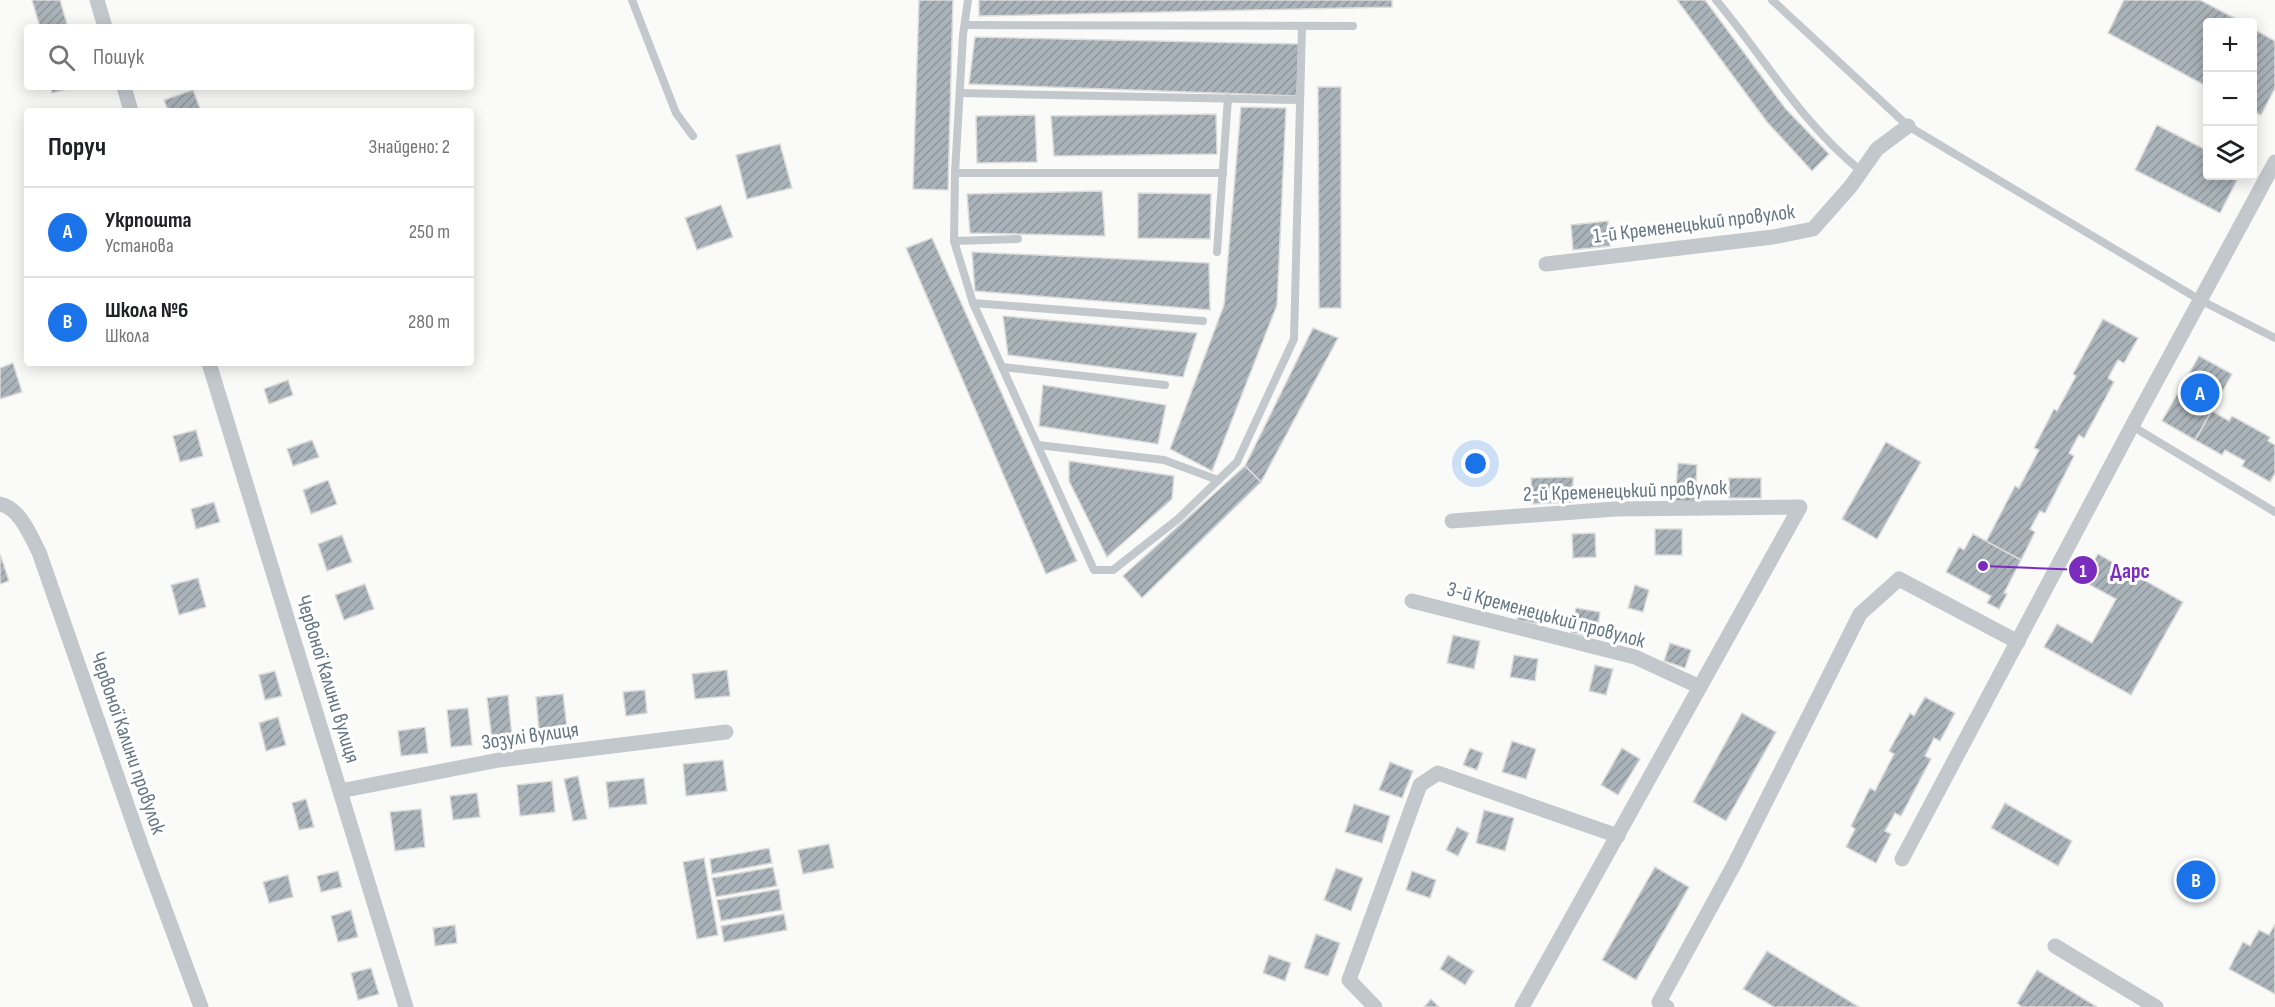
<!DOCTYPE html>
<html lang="uk">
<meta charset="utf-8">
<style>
:root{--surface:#fff;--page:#f6f6f6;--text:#202124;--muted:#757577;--line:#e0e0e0;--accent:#1a73e8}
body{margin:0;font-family:"Sofia Sans Condensed",sans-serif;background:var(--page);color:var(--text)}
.controls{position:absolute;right:18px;top:18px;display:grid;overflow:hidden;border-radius:6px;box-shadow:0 3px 15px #0003}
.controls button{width:54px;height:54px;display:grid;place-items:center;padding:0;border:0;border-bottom:2px solid var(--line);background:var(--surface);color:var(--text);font:30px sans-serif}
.you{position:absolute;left:1476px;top:464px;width:21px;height:21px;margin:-15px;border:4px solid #fff;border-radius:50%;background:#1a73e8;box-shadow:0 0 0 9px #1a73e833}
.badge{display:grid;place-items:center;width:39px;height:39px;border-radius:50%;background:var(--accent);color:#fff;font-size:20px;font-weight:700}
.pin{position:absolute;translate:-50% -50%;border:3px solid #fff;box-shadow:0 2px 6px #0006}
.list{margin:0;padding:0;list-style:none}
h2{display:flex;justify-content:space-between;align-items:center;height:78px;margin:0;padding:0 24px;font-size:26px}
h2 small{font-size:20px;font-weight:400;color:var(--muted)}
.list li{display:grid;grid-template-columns:39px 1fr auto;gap:18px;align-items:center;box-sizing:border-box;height:90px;padding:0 24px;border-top:2px solid var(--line)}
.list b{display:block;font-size:22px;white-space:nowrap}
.list p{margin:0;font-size:20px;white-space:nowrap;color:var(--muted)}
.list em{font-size:20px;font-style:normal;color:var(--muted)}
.icon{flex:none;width:33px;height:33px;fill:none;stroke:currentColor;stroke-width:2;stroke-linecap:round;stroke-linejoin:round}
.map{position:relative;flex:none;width:2275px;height:1007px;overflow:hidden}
.search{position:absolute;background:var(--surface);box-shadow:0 3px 15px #0003;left:24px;top:24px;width:450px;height:66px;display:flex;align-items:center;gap:15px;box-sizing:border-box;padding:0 21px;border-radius:6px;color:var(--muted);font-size:22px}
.panel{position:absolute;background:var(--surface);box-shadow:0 3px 15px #0003;left:24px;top:108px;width:450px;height:258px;border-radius:6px}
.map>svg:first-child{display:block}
</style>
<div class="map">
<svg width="2275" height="1007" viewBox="0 0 2275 1007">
<defs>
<pattern id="building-hatch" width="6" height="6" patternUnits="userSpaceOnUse" patternTransform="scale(1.5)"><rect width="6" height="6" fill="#aab3b9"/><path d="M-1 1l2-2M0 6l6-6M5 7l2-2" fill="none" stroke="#8e969c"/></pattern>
</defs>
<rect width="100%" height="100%" fill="#fafaf8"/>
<g fill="url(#building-hatch)" stroke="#dcdcda" stroke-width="1.5">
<polygon points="32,0 60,0 67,24 58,27 40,27"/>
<polygon points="919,0 953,0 948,190 913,189"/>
<polygon points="979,0 1392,0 1392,7 979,16"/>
<polygon points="1677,0 1705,0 1785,108 1829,154 1812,171 1767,122"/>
<polygon points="2124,0 2200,0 2242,22 2208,22 2208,87 2108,33"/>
<polygon points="2252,28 2275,41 2275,88 2261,115 2252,111"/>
<polygon points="975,37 1299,44 1297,96 969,84"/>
<polygon points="51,87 75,87 52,93"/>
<polygon points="1318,87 1341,87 1341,308 1319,308"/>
<polygon points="193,90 201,111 168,111 164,100"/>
<polygon points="1241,107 1286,108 1277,305 1212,471 1170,449 1224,305"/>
<polygon points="1216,114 1217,154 1054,156 1051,116"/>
<polygon points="1035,115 1037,162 977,163 976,116"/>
<polygon points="2157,125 2208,151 2208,176 2239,176 2220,213 2135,170"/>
<polygon points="780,144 792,188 747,199 736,155"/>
<polygon points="1102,191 1105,236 970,233 967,194"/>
<polygon points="1138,193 1211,194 1210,239 1138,238"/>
<polygon points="721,205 733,237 697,250 685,218"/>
<polygon points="1608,221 1610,246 1573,250 1571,225"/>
<polygon points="932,238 1077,561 1046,574 906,248"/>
<polygon points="972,252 1209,263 1210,310 975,291"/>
<polygon points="1003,316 1197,333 1183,377 1008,355"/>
<polygon points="2103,319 2138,338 2124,363 2118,360 2108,378 2114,382 2084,438 2079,435 2069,453 2074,456 2045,513 2040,511 2030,529 2035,532 2021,560 1986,542 2015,486 2019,488 2039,450 2034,448 2054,409 2057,411 2076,376 2073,374"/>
<polygon points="1313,328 1338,338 1261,482 1245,466"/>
<polygon points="2199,356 2232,374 2195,440 2162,421"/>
<polygon points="13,363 22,392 0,399 0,368"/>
<polygon points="288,380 293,395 269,404 264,389"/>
<polygon points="1043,385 1166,405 1158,444 1039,426"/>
<polygon points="2212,411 2229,421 2232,416 2270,437 2268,441 2275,445 2275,473 2270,482 2242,466 2245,461 2225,450 2222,455 2195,440"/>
<polygon points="196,430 203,456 180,462 173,436"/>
<polygon points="312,440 319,457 293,466 287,449"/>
<polygon points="1886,442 1921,462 1877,539 1842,519"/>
<polygon points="1069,461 1174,476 1172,499 1107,557 1069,481"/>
<polygon points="1678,463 1697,465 1695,502 1675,501"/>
<polygon points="1245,466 1261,482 1142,598 1123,576"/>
<polygon points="1573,477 1573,502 1532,504 1531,478"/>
<rect x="1729" y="478" width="32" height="20"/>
<polygon points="328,480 337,504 311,514 303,490"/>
<polygon points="214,502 220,522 196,529 191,509"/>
<rect x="1655" y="529" width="27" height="26"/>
<polygon points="1595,533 1596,557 1573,558 1572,534"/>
<polygon points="1973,534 2021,560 2004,593 2007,594 1999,609 1987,603 1991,596 1946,572 1959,547 1964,550"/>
<polygon points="342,535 352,562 327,571 318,544"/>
<polygon points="0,554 9,581 0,584"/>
<polygon points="2098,554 2183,602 2131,695 2044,647 2057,624 2092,643 2116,599 2083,581"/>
<polygon points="198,578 206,607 179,615 171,585"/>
<polygon points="365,584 374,609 344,620 335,595"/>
<polygon points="1635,585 1649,590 1643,612 1628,608"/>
<polygon points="1520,605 1541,609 1538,624 1517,620"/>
<polygon points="1576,608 1600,612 1596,637 1571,633"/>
<polygon points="1453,635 1480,641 1474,669 1447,663"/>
<polygon points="1670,643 1691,650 1685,668 1664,661"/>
<polygon points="1514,655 1538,659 1535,681 1510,677"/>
<polygon points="1595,665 1613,669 1606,695 1589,691"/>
<polygon points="727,670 730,696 695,699 692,674"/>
<polygon points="275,671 282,696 265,700 259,675"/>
<polygon points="645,690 647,713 626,716 623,692"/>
<polygon points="563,694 567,728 539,731 536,697"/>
<polygon points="508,695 512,738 492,740 487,698"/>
<polygon points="1925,697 1955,713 1940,741 1934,738 1925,756 1931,759 1901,816 1895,813 1885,831 1891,834 1876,863 1846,847 1855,829 1851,826 1870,788 1875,791 1894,754 1889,751 1910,713 1914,716"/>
<polygon points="468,708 472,745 451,747 447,710"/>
<polygon points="1742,713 1776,732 1726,821 1693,802"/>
<polygon points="278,717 286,745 266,751 259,723"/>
<polygon points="425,727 428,753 401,756 398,731"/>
<polygon points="1512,741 1536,749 1526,779 1502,772"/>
<polygon points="1470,748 1483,753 1477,770 1463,765"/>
<polygon points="1622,748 1640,759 1618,795 1601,785"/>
<polygon points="723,760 727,791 686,796 683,764"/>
<polygon points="1390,762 1413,771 1402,798 1379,790"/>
<polygon points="578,776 587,819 573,821 564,779"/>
<polygon points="644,778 647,804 609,808 606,782"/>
<polygon points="552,781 555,812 520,816 517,785"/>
<polygon points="477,793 480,817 453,820 450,796"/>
<polygon points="306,799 314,827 299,830 292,803"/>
<polygon points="2005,803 2072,841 2058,866 1991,828"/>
<polygon points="1354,804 1390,816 1382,843 1345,832"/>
<polygon points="421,809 425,847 395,851 390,812"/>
<polygon points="1484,810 1514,818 1505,851 1476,843"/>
<polygon points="1457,827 1469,833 1458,856 1446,850"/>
<polygon points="829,844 834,868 803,874 798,850"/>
<polygon points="769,848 772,863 712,874 710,859"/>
<polygon points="704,858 718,935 697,939 683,862"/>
<polygon points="773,867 777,886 716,897 712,878"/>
<polygon points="1655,867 1689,887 1636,980 1602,960"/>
<polygon points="1336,868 1363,878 1351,911 1324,900"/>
<polygon points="338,871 342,887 321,892 317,876"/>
<polygon points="1412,871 1436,880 1430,898 1406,890"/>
<polygon points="288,875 293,897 269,903 263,882"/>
<polygon points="779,889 782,910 721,921 717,900"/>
<polygon points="351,910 358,937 338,942 331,916"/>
<polygon points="784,914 787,930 724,942 721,926"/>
<polygon points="2275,924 2275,994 2229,969 2243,942 2250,946 2259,930 2269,935"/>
<polygon points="455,925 457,943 435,946 433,928"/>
<polygon points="1316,934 1340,943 1328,976 1304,968"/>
<polygon points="1767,951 1859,1007 1774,1007 1743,989"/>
<polygon points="1269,955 1291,963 1285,981 1263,973"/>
<polygon points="1448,955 1474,971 1465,985 1440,969"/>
<polygon points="371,968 379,994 358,1000 351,973"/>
<polygon points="2037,970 2097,1007 2022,1007 2017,1003"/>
<polygon points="1431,999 1439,1007 1424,1007"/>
</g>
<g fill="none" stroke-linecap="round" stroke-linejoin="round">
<g stroke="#c3c8cc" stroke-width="8">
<polyline points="632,0 676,113 693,136"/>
<polyline points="968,0 963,35 955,173 954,241 973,303 1094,570 1113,570 1178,519 1237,462 1294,339 1302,26"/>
<path d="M1716 0C1764 57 1802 124 1861 171"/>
<polyline points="1772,0 1908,126 2200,300 2275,338"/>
<polyline points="965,25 1353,26"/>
<polyline points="960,93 1300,100"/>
<polyline points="955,173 1223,173"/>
<polyline points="954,241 1018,239"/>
<polyline points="1217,252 1228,98"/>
<polyline points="973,303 1203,321"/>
<polyline points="1002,367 1165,385"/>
<polyline points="2132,426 2275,512"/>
<polyline points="1038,445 1164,460 1218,480"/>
</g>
<g stroke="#c3c8cc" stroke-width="15">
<polyline points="97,0 105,27"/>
<polyline points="124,87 131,111"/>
<polyline points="1546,264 1773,237 1813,229 1851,186 1877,149 1908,126"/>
<polyline points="209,363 406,1007"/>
<path d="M0 504C20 508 30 535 39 552L141 845 201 1007"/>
<polyline points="1452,521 1616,509 1800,507 1522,1007"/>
<polyline points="1412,601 1635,657 1700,687"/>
<polyline points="340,791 499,760 726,732"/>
<polyline points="1902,859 2132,426 2275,162"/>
<polyline points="2055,946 2156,1007"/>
<polyline points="1375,1007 1349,980 1420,785 1438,773 1618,836"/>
<polyline points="1667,1007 1659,1002 1735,863 1860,614 1899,579 2018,642"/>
</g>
</g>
<g text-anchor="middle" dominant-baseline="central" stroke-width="6" stroke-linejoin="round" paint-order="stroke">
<g font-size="21" fill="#657683" stroke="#fff">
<text transform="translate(1694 224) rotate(-7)">1-й Кременецький провулок</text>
<text transform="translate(1625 491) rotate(-2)">2-й Кременецький провулок</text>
<text transform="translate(1546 615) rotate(15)">3-й Кременецький провулок</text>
<text transform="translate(328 679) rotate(73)">Червоної Калини вулиця</text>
<text transform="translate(530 736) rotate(-8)">Зозулі вулиця</text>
<text transform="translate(128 743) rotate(71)">Червоної Калини провулок</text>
</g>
</g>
<path fill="none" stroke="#7b2cbf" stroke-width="2" d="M1983 566L2083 570"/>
<g fill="#7b2cbf" stroke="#fff" stroke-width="2">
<circle cx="1983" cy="566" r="6"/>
<circle cx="2083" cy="570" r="15"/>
</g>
<g font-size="18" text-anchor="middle" font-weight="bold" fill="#fff">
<text x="2083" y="577">1</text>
</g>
<g font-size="22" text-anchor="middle" font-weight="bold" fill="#7b2cbf" stroke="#fff" stroke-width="6" stroke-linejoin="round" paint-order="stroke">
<text x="2130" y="578">Дарс</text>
</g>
</svg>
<div class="controls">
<button>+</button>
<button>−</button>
<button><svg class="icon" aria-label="layers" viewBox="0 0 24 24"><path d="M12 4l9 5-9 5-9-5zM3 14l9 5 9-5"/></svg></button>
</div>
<div class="you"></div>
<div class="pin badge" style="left:2200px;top:393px">A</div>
<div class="pin badge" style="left:2196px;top:880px">B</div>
<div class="search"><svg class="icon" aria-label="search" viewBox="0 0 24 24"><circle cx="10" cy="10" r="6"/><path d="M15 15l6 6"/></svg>Пошук</div>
<section class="panel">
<h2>Поруч<small>Знайдено: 2</small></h2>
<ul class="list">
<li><span class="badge">A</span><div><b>Укрпошта</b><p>Установа</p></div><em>250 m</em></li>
<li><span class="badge">B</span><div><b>Школа №6</b><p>Школа</p></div><em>280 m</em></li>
</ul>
</section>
</div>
